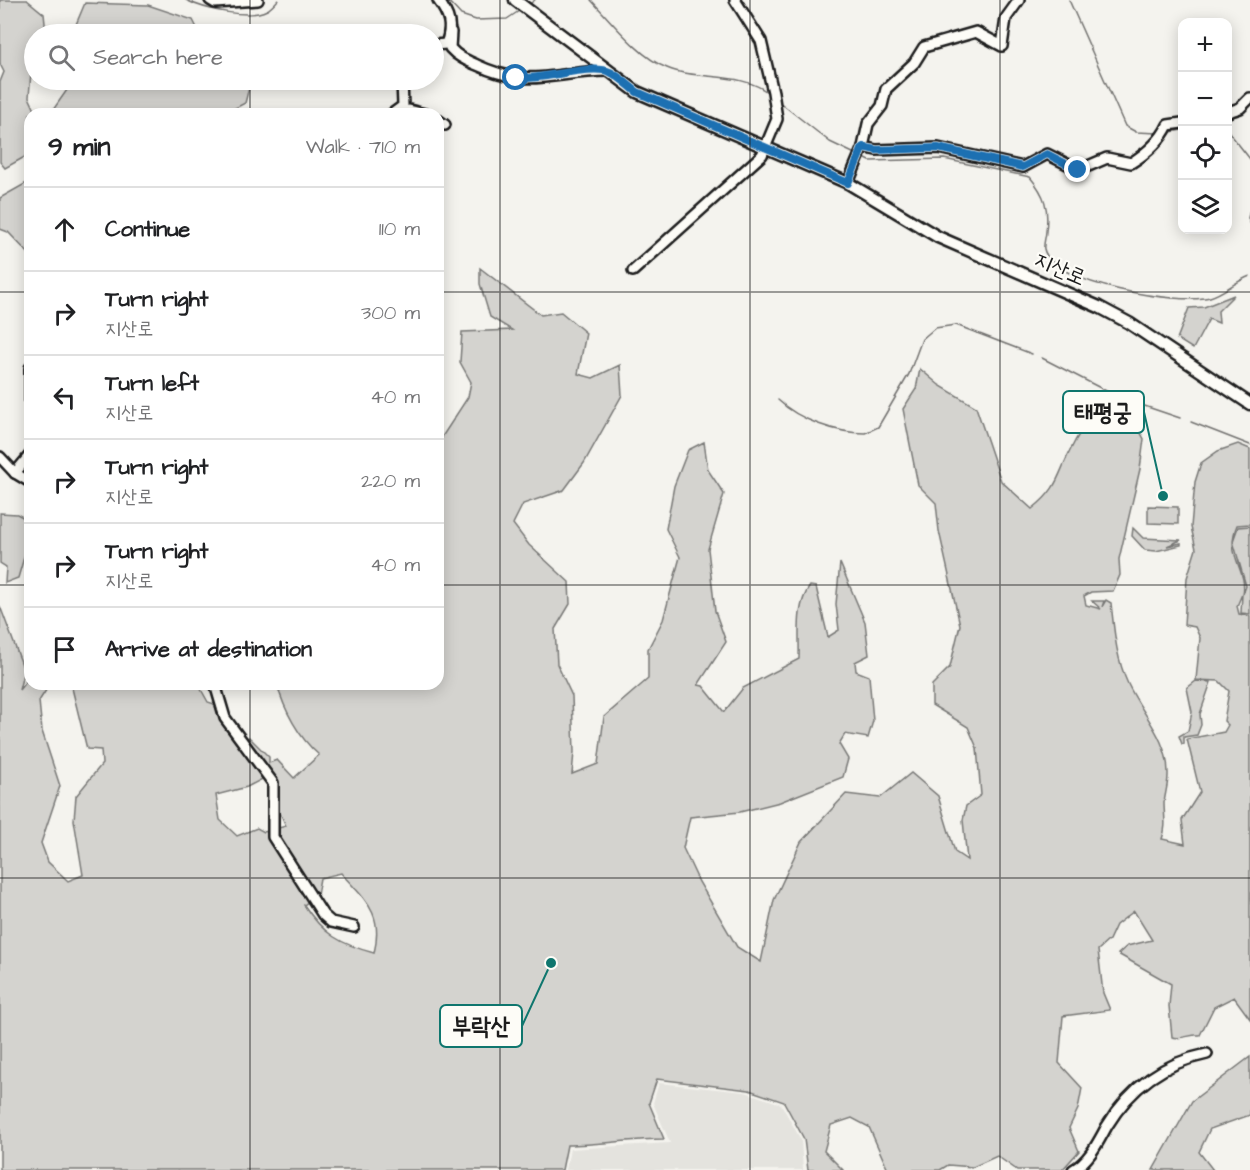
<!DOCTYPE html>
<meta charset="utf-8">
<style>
:root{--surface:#fff;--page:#f2f2f2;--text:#202124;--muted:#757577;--line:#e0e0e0}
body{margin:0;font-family:"Architects Daughter","Poor Story",sans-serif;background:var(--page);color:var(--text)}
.controls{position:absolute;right:18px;top:18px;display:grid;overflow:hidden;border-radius:12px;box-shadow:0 3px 15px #0003}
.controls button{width:54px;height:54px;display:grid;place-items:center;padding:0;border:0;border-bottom:2px solid var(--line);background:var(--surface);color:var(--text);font:30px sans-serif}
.stop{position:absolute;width:18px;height:18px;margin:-14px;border:4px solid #1f6fb2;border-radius:50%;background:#fff}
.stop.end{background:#1f6fb2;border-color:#fff;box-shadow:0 2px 6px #0008}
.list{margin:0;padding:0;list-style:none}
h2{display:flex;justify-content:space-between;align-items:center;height:78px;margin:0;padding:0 24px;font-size:26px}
h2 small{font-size:20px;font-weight:400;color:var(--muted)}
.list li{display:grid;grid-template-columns:39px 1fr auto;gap:18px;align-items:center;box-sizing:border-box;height:84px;padding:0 24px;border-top:2px solid var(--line)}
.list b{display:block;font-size:22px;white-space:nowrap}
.list p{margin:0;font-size:20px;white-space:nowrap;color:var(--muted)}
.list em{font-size:20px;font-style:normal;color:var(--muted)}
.icon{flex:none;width:33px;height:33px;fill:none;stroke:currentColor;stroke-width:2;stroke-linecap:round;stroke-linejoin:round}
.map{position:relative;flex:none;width:1250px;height:1170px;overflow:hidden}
.search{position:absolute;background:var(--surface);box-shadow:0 3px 15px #0003;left:24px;top:24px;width:420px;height:66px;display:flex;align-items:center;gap:15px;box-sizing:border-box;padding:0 21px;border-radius:33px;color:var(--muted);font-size:22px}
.panel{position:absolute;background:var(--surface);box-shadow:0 3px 15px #0003;left:24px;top:108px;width:420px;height:582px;border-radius:18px}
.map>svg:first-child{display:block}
</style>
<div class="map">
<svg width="1250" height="1170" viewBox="0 0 1250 1170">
<rect width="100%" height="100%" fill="#f4f3ee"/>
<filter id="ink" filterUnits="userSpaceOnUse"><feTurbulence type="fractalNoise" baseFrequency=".0167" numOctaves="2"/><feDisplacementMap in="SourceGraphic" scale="12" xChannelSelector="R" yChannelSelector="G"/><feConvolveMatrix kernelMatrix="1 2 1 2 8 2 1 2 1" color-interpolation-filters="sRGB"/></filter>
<g filter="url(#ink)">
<polygon fill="#e4e3de" points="659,1083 745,1092 781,1104 801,1140 803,1170 566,1170 570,1149 670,1143 653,1103"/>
<g fill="#d4d3cf" stroke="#787876" stroke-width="1.5" fill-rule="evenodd">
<polygon points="0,0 27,0 44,14 46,33 34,34 29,97 35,110 53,110 67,90 68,80 251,80 245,103 224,114 30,114 30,154 5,168 0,162 0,82 4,72 0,64"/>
<polygon points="85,3 148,5 193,20 200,34 72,34"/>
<polygon points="30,181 30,255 8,232 0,229 0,198"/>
<path d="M480 268 541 315 561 312 586 333 578 374 593 378 620 365 622 395 584 463 564 490 523 504 513 524 529 545 569 582 570 604 555 629 557 664 572 696 574 752 572 774 598 764 604 717 648 679V649L663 620 680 557 666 529 674 486 688 450 704 442 708 470 724 494 708 549 715 611 726 642 698 685 703 686 724 712 743 688 799 659C800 634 795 607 810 586L816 587 828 637 839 630 836 604 840 563 865 622 869 655 855 662 856 671 869 676 873 721 868 738 845 734 839 744 848 759 843 777 780 802 740 812 690 817 683 848 699 882 737 947 761 962 774 900 801 842 846 794 880 798 911 773 938 796 955 852 967 860 963 820 966 806 981 795 977 748 968 727 932 705V685L950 667 960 625 939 531 936 503 918 485 903 409 916 389 920 369 939 385 976 407 1001 481 1032 509C1060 487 1057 475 1072 447 1078 434 1087 422 1095 411L1111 409 1130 413 1144 439 1140 469 1119 559 1120 575 1113 591 1091 592 1084 596 1086 605 1101 609 1092 601H1104L1102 607 1106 600 1111 603C1114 630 1116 658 1128 684 1142 714 1169 740 1168 775 1168 785 1165 794 1164 803 1164 816 1167 826 1162 839L1185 844 1182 820 1200 792 1187 739 1224 732 1228 725 1224 721 1229 691 1219 681 1196 680 1200 638 1195 627 1184 625 1187 578 1196 549 1191 527 1195 482 1201 463 1218 451 1238 444 1250 449V524L1237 525C1224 555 1248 569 1243 594L1246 586 1233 541 1238 527 1250 526V614L1241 613 1242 594 1237 606 1239 614 1250 616V1019L1234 997 1214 1007 1200 1035C1190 1034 1182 1040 1172 1037L1169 1006 1171 984 1118 954 1127 946 1152 940 1134 911 1116 925 1109 940 1098 950 1103 993 1110 1010 1063 1016 1059 1063 1082 1088 1078 1109 1069 1128 1079 1151 1062 1170H1017L997 1156 973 1167 948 1165 940 1170H888L869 1127 852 1118 831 1125 824 1151 843 1170H808L804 1139 784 1102 749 1090 657 1079 649 1103 664 1139C631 1139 600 1145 567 1145L562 1170H0V606L24 670 19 690 30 676V684H50L39 701 42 731 60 786 41 843 48 862 68 881 83 875 74 820 76 796 102 764 101 750 87 749 71 684H198L208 702 223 707 226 730 237 740 249 737 269 757V763L277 760 294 778 319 755C299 738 284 710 277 684H438V443L468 397 471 382 460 362 462 332 512 330 490 317 480 284ZM264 778 286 826 264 832 257 828 237 836 220 820 216 795 247 787ZM341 873C365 900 384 913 374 953 340 944 323 934 304 905L317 895 320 878Z"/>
<polygon points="1234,295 1218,311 1219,323 1209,319 1193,349 1177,339 1189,308 1204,307"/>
<polygon points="1148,506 1178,507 1178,524 1148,523"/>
<polygon points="0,513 17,514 30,521 25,554 18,578 5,583 6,567 0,563"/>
<polygon points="1133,528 1143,538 1181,540 1167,546 1181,543 1181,545 1156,551 1145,550 1132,536"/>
<polygon points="1196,681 1211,682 1200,714 1201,725 1197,735 1184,737 1184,744 1182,744 1179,736 1188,731 1192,712 1187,688"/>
<polygon points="1250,1057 1250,1115 1210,1129 1199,1152 1213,1170 1153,1170 1192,1101"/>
</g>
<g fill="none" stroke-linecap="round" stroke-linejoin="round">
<g stroke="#72716f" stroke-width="1.5">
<path d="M186 0C203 9 249 20 267 10 271 8 275 3 278 0"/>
<polyline points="447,0 461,15 476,20 507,19 519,11"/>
<path d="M591 0C611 21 640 58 667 68 698 81 742 71 770 94"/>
<polyline points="1069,0 1125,126 1136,132 1158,133"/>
<polyline points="528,5 535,0"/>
<polyline points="778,101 830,142 855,154"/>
<polyline points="1228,131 1250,159"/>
<polyline points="1170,132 1182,130"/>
<path d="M862 157 870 161 944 159 1030 177C1045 195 1049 208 1046 231 1046 236 1043 244 1044 249 1052 285 1180 305 1210 297 1224 293 1236 281 1250 276"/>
<polyline points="1250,210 1248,218 1250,223"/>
<polyline points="1042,358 1118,397 1180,418"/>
<path d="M778 400C799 420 836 433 865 433L878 427 909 374 922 339 935 328 956 325 1032 354"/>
<polyline points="1191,422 1250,445"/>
</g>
<defs>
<g id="minor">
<polyline points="210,0 215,3 258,0"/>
<path d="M451 32 450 48C458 57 466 60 477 65 531 90 555 71 608 71"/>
<path d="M434 45 446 44C453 26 449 15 438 0"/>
<polyline points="409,110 425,114"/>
<polyline points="1228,112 1240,108 1250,98"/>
<polyline points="392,114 403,106 402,80"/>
<polyline points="438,120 445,125"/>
<polyline points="863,147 868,124 882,106 886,89 914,63 924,47 976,32 1002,46 1006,18 1019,0"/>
<path d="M848 183 863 147 876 150 938 148 1023 167 1047 154 1079 170 1107 158 1131 163C1147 153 1160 142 1168 125L1182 123"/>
<polyline points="633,271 762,155 777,119 773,92 761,41 735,0"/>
<polyline points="30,368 30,410"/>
<polyline points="0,457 15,473 30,482"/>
<polyline points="15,473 30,455"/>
<polyline points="215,684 225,718 273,783 273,837 323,915 331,922 354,927"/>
<path d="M1073 1170C1090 1160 1098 1142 1107 1126 1130 1088 1163 1063 1207 1054"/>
</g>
<polyline id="major" points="515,0 637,92 848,183 938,237 1099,307 1129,323 1250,404"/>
</defs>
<use href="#minor" stroke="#1c1c1c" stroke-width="14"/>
<use href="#major" stroke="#1c1c1c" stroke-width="15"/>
<use href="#minor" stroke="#fdfcf7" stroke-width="9"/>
<use href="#major" stroke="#fdfcf7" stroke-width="10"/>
</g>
</g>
<g fill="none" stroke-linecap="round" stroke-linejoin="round" filter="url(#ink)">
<path stroke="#1f6fb2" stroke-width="8" d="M516 78C541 81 591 63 610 72 619 76 628 85 637 92L848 183 863 147 876 150 938 148 1023 167 1047 154 1078 170"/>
</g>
<path fill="none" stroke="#1c1c1c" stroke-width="1.5" stroke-opacity="0.55" d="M250 0V34M500 0V1170M750 0V1170M1000 0V1170M250 80V114M0 292H30M438 292H1250M0 585H30M438 585H1250M250 684V1170M0 878H1250"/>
<g text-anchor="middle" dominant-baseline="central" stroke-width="4.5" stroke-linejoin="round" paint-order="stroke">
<g font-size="22" fill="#1c1c1c" stroke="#fdfcf7">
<text transform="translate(1060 269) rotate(23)">지산로</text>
</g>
</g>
<path fill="none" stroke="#0f766e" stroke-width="2" d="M1163 496L1144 412M551 963L522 1026"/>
<g fill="#0f766e" stroke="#fdfcf7" stroke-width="2">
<circle cx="1163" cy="496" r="6"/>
<circle cx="551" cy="963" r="6"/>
</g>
<g fill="#fdfcf7" stroke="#0f766e" stroke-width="2">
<rect x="1063" y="391" width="81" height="42" rx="6"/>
<rect x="440" y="1005" width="82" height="42" rx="6"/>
</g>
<g font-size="24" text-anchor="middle" font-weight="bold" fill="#1c1c1c">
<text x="1103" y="420">태평궁</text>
<text x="481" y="1034">부락산</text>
</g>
</svg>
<div class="controls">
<button>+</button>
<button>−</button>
<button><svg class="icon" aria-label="locate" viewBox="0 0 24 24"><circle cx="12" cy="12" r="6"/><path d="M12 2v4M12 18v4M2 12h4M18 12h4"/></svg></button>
<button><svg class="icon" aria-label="layers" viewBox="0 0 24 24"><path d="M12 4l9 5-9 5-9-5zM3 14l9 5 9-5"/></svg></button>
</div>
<div class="stop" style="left:516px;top:78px"></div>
<div class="stop end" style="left:1078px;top:170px"></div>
<div class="search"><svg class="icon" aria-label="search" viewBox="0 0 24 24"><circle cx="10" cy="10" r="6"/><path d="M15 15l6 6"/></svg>Search here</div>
<section class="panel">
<h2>9 min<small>Walk · 710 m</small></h2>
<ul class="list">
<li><svg class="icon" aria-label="ahead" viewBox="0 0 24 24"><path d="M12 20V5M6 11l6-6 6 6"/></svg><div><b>Continue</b></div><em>110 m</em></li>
<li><svg class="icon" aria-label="right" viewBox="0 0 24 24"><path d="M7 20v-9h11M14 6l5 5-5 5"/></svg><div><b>Turn right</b><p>지산로</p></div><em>300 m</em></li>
<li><svg class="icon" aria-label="left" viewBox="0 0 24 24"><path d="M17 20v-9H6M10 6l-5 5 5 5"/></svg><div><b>Turn left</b><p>지산로</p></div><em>40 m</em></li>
<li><svg class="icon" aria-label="right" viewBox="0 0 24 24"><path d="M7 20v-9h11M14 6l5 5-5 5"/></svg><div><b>Turn right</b><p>지산로</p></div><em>220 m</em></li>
<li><svg class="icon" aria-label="right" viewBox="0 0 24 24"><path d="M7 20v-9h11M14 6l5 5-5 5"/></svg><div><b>Turn right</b><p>지산로</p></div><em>40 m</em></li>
<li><svg class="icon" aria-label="arrive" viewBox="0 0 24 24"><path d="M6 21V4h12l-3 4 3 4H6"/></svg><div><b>Arrive at destination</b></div></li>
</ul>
</section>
</div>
